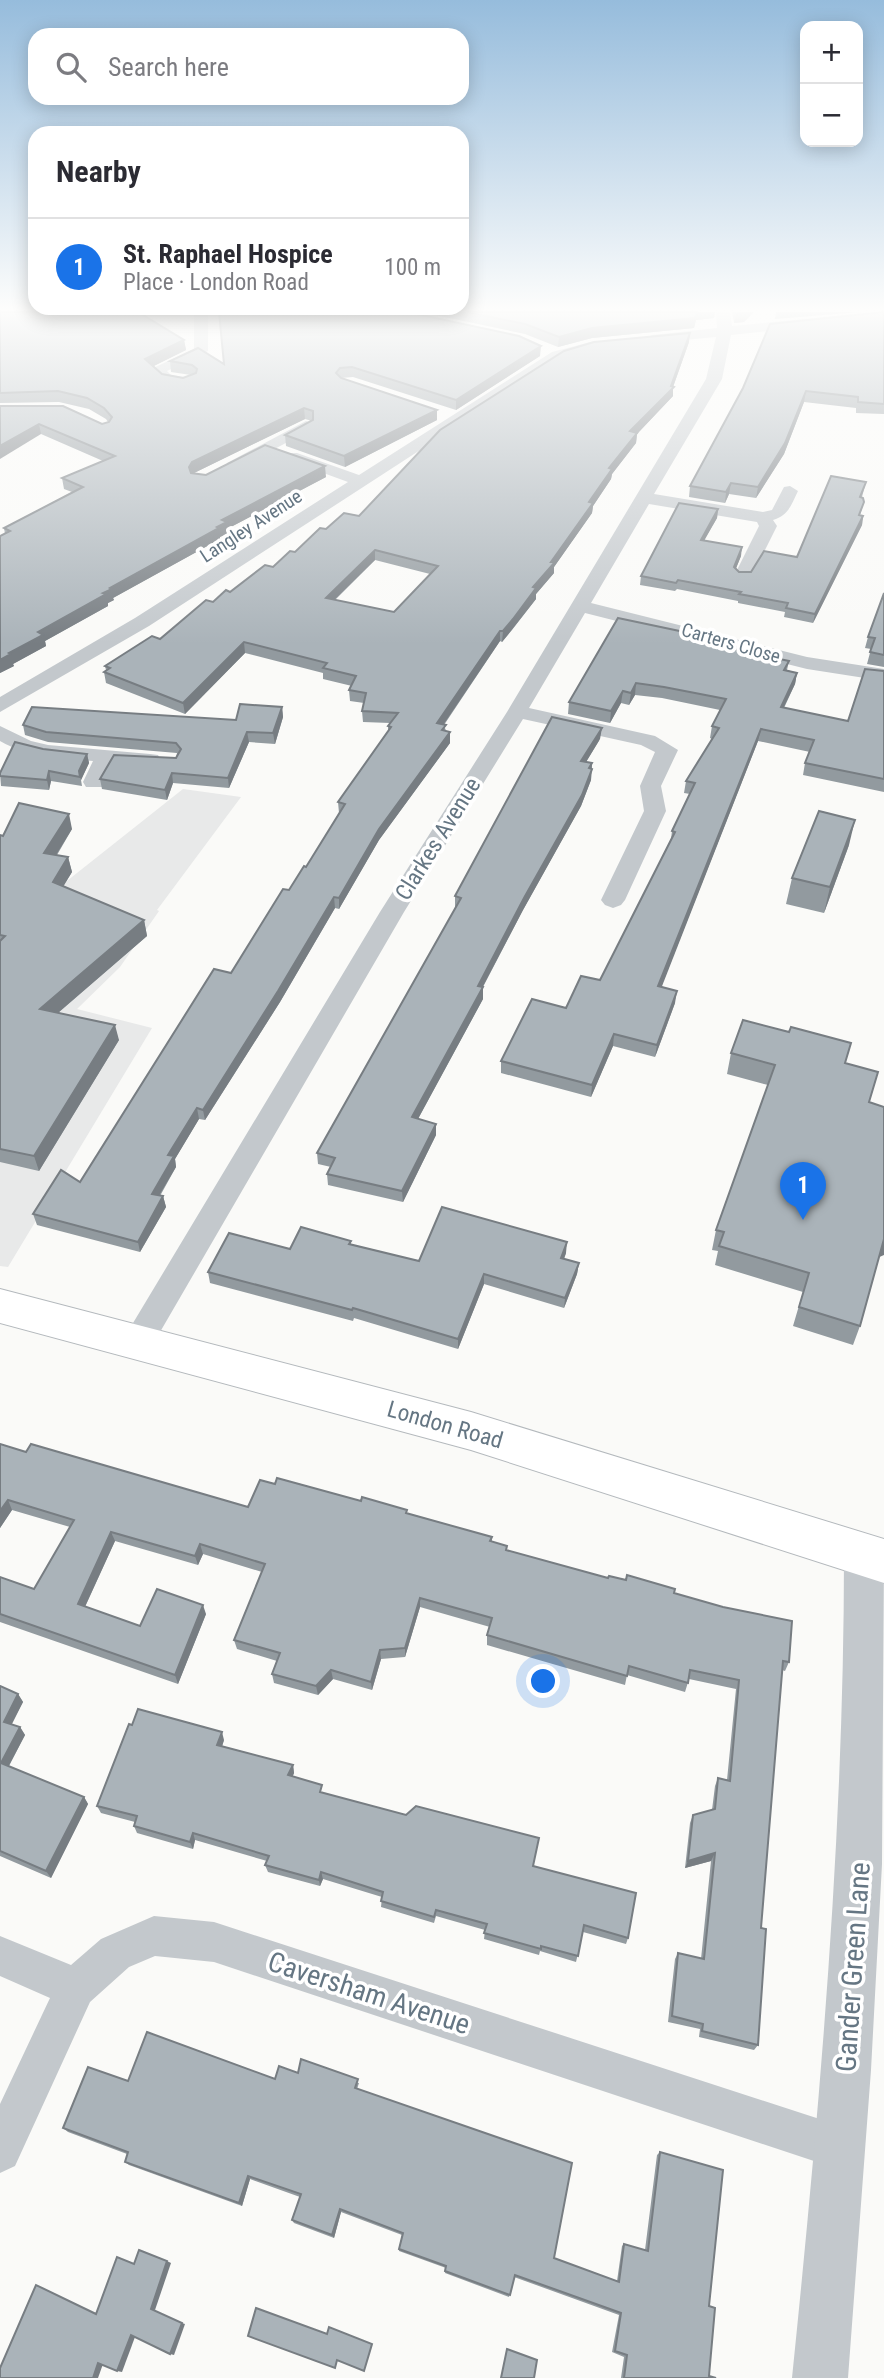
<!DOCTYPE html>
<meta charset="utf-8">
<style>
:root{--surface:#fff;--page:#f7f7f7;--text:#2b2b33;--muted:#7c7c81;--line:#e1e1e2;--accent:#1a73e8}
body{margin:0;font-family:"Roboto Condensed",sans-serif;background:var(--page);color:var(--text)}
.controls{position:absolute;right:21px;top:21px;display:grid;overflow:hidden;border-radius:14px;box-shadow:0 4px 18px #0003}
.controls button{width:63px;height:63px;display:grid;place-items:center;padding:0;border:0;border-bottom:2px solid var(--line);background:var(--surface);color:var(--text);font:35px sans-serif}
.you{position:absolute;left:544px;top:1682px;width:24px;height:24px;margin:-18px;border:5px solid #fff;border-radius:50%;background:#1a73e8;box-shadow:0 0 0 10px #1a73e833}
.badge{display:grid;place-items:center;width:46px;height:46px;border-radius:50%;background:var(--accent);color:#fff;font-size:23px;font-weight:700}
.pin{position:absolute;translate:-50% -58px;filter:drop-shadow(0 2px 4px #0008)}
.pin::after{content:'';position:absolute;top:37px;width:24px;height:21px;background:inherit;clip-path:polygon(0 0,100% 0,50% 100%)}
.list{margin:0;padding:0;list-style:none}
h2{display:flex;justify-content:space-between;align-items:center;height:91px;margin:0;padding:0 28px;font-size:30px}
h2 small{font-size:23px;font-weight:400;color:var(--muted)}
.list li{display:grid;grid-template-columns:46px 1fr auto;gap:21px;align-items:center;box-sizing:border-box;height:98px;padding:0 28px;border-top:2px solid var(--line)}
.list b{display:block;font-size:26px;white-space:nowrap}
.list p{margin:0;font-size:23px;white-space:nowrap;color:var(--muted)}
.list em{font-size:23px;font-style:normal;color:var(--muted)}
.icon{flex:none;width:38px;height:38px;fill:none;stroke:currentColor;stroke-width:2;stroke-linecap:round;stroke-linejoin:round}
.map{position:relative;flex:none;width:884px;height:2378px;overflow:hidden}
.search{position:absolute;background:var(--surface);box-shadow:0 4px 18px #0003;left:28px;top:28px;width:441px;height:77px;display:flex;align-items:center;gap:18px;box-sizing:border-box;padding:0 24px;border-radius:21px;color:var(--muted);font-size:26px}
.panel{position:absolute;background:var(--surface);box-shadow:0 4px 18px #0003;left:28px;top:126px;width:441px;height:189px;border-radius:21px}
.map>svg:first-child{display:block}
</style>
<div class="map">
<svg width="884" height="2378" viewBox="0 0 884 2378">
<rect width="100%" height="100%" fill="#fafaf8"/>
<polygon fill="#e8e9e9" points="183,789 241,797 157,910 159,911 120,967 77,1009 152,1028 8,1267 0,1266 0,934"/>
<g fill="none" stroke-linecap="round" stroke-linejoin="round">
<defs>
<polygon id="trunk" points="0,1289 471,1412 884,1539 884,1583 471,1450 0,1323"/>
</defs>
<use href="#trunk" stroke="#b4b9bd" stroke-width="2"/>
<g fill="#c3c8cc" fill-rule="evenodd">
<path d="M194 312H208V351L167 371 171 375 193 378 196 381C182 393 159 382 149 370L194 349Z"/>
<path d="M716 312H730L732 326 876 312H884V319L731 335 722 379 654 494 763 512 772 510 784 487 790 486 798 491C791 505 789 515 773 520L777 526 753 574 744 579 735 574 759 526 757 522 649 504 591 603 807 657 884 669V681L807 669 585 613 529 708 655 736 678 750 661 786 666 811 625 900 621 905 613 908 605 905 601 900 644 811 640 786 655 752 641 745 523 719 404 912 149 1351 138 1355 127 1351 123 1342 127 1333 380 912 507 712 706 379 716 337 652 343 645 339 652 335 717 328Z"/>
<polygon points="594,341 601,345 599,348 562,358 149,626 0,712 0,697 135,618 348,482 285,459 283,456 285,453 297,453 359,475 552,352"/>
<polygon points="306,421 312,423 314,426 312,429 241,467 235,468 227,463"/>
<path d="M0 726 31 741 48 745 150 754 158 755 161 760 158 765 114 763 102 787H86L83 782 93 761C61 758 29 758 0 741Z"/>
<polygon points="154,1916 214,1922 841,2126 856,2133 863,2148 856,2163 841,2170 214,1962 155,1956 129,1967 90,2002 15,2166 0,2173 0,2104 50,1998 0,1976 0,1936 71,1965 101,1939"/>
</g>
<path fill="#c3c8cc" fill-rule="evenodd" d="M864 1536 878 1542 884 1555 882 1864 871 2070 848 2378H792C820 2104 844 1831 844 1555L850 1542Z"/>
<use href="#trunk" fill="#fff" fill-rule="evenodd"/>
</g>
<g fill="#929a9f" fill-rule="evenodd">
<polygon points="0,312 184,340 186,350 153,366 162,374 183,378 191,375 171,372 170,361 224,364 540,356 456,410 353,377 341,378 437,420 345,467 286,446 285,435 312,421 305,419 194,473 193,473 206,475 326,477 227,529 228,533 220,537 220,539 113,598 114,600 108,603 108,606 45,641 46,646 13,664 14,666 0,673 5,534 4,528 72,492 64,489 62,478 103,461 41,434 0,406 102,424 108,422 106,419 89,409 59,402 0,403"/>
<polygon points="421,312 715,312 714,318 696,320 694,328 592,338 558,347 525,334"/>
<polygon points="732,312 754,312 744,322 734,323"/>
<polygon points="884,312 884,414 856,413 856,408 804,402 784,454 756,498 729,494 725,503 689,497 690,486"/>
<path d="M689 342 673 387V396L637 434 636 443 612 474 611 479 593 506 592 513 554 567V573L536 594V599L512 630 502 642 500 641 444 725 446 731 450 732V743L379 840 339 909 335 908 280 1002 205 1120 199 1119 175 1159 176 1167 160 1196H163L166 1207 140 1252 37 1225 33 1214 80 1182 306 867 339 813 338 802 388 731V726L390 723 363 722 362 711 364 703 350 701 349 690 352 686 323 679V673L245 653 185 714 106 683 104 672 106 670 105 666 160 639 213 602 273 567 295 552 326 529 359 516ZM375 560 430 574 394 612 335 600Z"/>
<polygon points="866,482 862,497 864,502 860,515 863,516 862,525 813,623 784,617 785,612 738,603 738,601 677,589 675,591 640,585 641,576 718,509 717,518 704,540 741,556 736,568 739,572 751,572 797,557"/>
<polygon points="884,593 884,667 867,664 871,649 865,648 868,637"/>
<polygon points="707,643 789,661 787,670 797,673 795,684 784,708 848,721 884,671 884,792 803,775 805,763 810,752 758,741 661,987 675,1003 655,1057 613,1046 591,1097 501,1073 501,1061 600,980 671,839 672,831 690,794 684,793 686,781 712,739 710,738 712,726 720,710 662,698 635,695 629,705 621,703 610,723 568,714 569,702"/>
<polygon points="282,707 283,717 275,744 249,742 229,788 173,783 167,800 102,789 100,779 176,758 177,753 48,742 25,735 23,725 236,720"/>
<polygon points="600,739 586,762 592,763 591,780 581,806 523,910 483,987 483,999 418,1119 436,1135 403,1202 328,1185 327,1174 331,1167 318,1164 317,1153 456,908 455,908 455,896"/>
<polygon points="43,749 87,754 89,763 81,780 82,786 51,781 49,790 1,786 0,773"/>
<polygon points="72,829 57,855 68,857 72,872 63,886 144,920 147,936 58,1013 119,1040 39,1171 0,1162 0,835"/>
<polygon points="849,845 824,913 786,904 792,878"/>
<polygon points="731,1053 845,1063 869,1102 879,1257 860,1326 853,1345 793,1326 803,1292 715,1265 718,1251 712,1250 716,1230 768,1085 727,1074"/>
<polygon points="351,1241 351,1245 419,1261 566,1253 564,1259 579,1263 577,1274 564,1308 484,1284 458,1349 354,1318 353,1321 210,1283 208,1272 290,1249"/>
<polygon points="0,1444 26,1452 248,1507 275,1484 407,1510 407,1513 492,1537 492,1541 507,1550 608,1578 674,1593 789,1662 785,1671 782,1670 761,1928 758,2045 754,2050 699,2037 700,2029 668,2022 675,1959 678,1953 701,1959 711,1861 685,1868 690,1823 693,1815 712,1810 715,1786 718,1778 727,1780 736,1689 689,1679 685,1692 627,1675 625,1685 487,1645 487,1635 490,1627 420,1607 405,1657 381,1659 372,1690 333,1679 318,1695 274,1683 272,1674 277,1661 237,1649 234,1640 262,1572 203,1554 198,1565 115,1541 85,1607 140,1626 206,1614 178,1684 0,1622 0,1577 34,1589 70,1527 12,1510 0,1528"/>
<polygon points="0,1686 18,1694 23,1702 11,1724 20,1727 25,1735 9,1766 84,1797 88,1804 51,1878 0,1856"/>
<polygon points="224,1740 222,1746 293,1765 294,1773 292,1777 323,1793 533,1866 628,1938 626,1944 583,1932 576,1962 540,1951 539,1955 484,1939 485,1930 436,1916 434,1923 381,1907 382,1897 323,1879 320,1886 268,1872 265,1865 267,1861 195,1840 193,1849 137,1833 134,1826 135,1822 101,1813 97,1806"/>
<polygon points="298,2073 359,2083 357,2089 554,2258 617,2281 622,2246 624,2244 645,2250 657,2155 660,2152 709,2306 709,2376 716,2378 621,2378 624,2357 612,2352 619,2315 514,2277 509,2297 445,2273 446,2268 399,2251 399,2249 402,2235 341,2212 334,2238 294,2223 292,2220 300,2197 250,2179 242,2206 129,2165 125,2162 127,2154 68,2132 63,2128 128,2081 275,2079"/>
</g>
<g fill="#777d82">
<polygon points="697,312 715,312 714,318 696,320 694,328 592,338 558,347 559,337 592,328"/>
<polygon points="746,312 754,312 744,322 734,323 736,313"/>
<polygon points="776,312 861,312 775,319"/>
<polygon points="690,333 689,342 673,387 673,396 637,434 636,443 612,474 611,479 593,506 592,513 554,567 554,573 536,594 536,599 502,642 503,631 551,562 589,502 630,431 671,386"/>
<polygon points="184,340 186,350 146,370 145,359"/>
<polygon points="541,346 540,356 456,410 456,400"/>
<polygon points="806,391 804,402 784,454 756,498 758,487"/>
<polygon points="304,408 305,419 194,473 191,478 189,467 192,462"/>
<polygon points="437,410 437,420 345,467 344,456"/>
<polygon points="39,424 41,434 0,459 0,446"/>
<polygon points="325,466 326,477 227,529 228,533 220,537 220,539 113,598 114,600 108,603 108,606 45,641 46,646 13,664 14,666 0,673 0,660 38,632 103,593 110,588 217,527 222,520"/>
<polygon points="731,483 729,494 725,503 726,492"/>
<polygon points="718,509 717,518 700,548 701,540"/>
<polygon points="863,516 862,525 813,623 815,614"/>
<polygon points="742,547 741,556 733,576 734,567"/>
<polygon points="375,550 375,560 326,608 326,598"/>
<polygon points="500,631 500,641 437,734 437,723"/>
<polygon points="244,642 245,653 185,714 183,703"/>
<polygon points="797,673 795,684 778,719 781,707"/>
<polygon points="636,683 635,695 629,705 631,693"/>
<polygon points="623,691 621,703 610,723 611,711"/>
<polygon points="282,707 283,717 275,744 273,733"/>
<polygon points="602,728 600,739 580,772 581,761"/>
<polygon points="761,729 758,741 657,999 658,986"/>
<polygon points="247,732 249,742 229,788 228,778"/>
<polygon points="450,732 450,743 379,840 339,909 339,898 379,829"/>
<polygon points="87,754 89,763 81,780 79,771"/>
<polygon points="592,763 591,780 581,806 523,910 482,988 483,987 483,999 413,1128 412,1117"/>
<polygon points="49,771 51,781 49,790 47,780"/>
<polygon points="172,773 173,783 167,800 165,790"/>
<polygon points="69,814 72,829 48,868 44,853"/>
<polygon points="855,820 849,845 824,913 830,887"/>
<polygon points="68,857 72,872 57,897 53,882"/>
<polygon points="334,897 335,908 280,1002 205,1120 203,1110"/>
<polygon points="144,920 147,936 45,1024 40,1009"/>
<polygon points="677,991 675,1003 655,1057 657,1045"/>
<polygon points="115,1025 119,1040 39,1171 34,1156"/>
<polygon points="614,1034 613,1046 591,1097 592,1085"/>
<polygon points="197,1108 199,1119 175,1159 176,1167 154,1204 152,1194 168,1155"/>
<polygon points="436,1124 436,1135 403,1202 402,1191"/>
<polygon points="163,1196 166,1207 140,1252 138,1242"/>
<polygon points="884,1239 884,1255 877,1258"/>
<polygon points="567,1242 566,1253 560,1269 561,1258"/>
<polygon points="579,1263 577,1274 564,1308 565,1298"/>
<polygon points="484,1274 484,1284 458,1349 458,1339"/>
<polygon points="8,1500 12,1510 0,1528 0,1511"/>
<polygon points="111,1532 115,1541 82,1613 78,1604"/>
<polygon points="200,1544 203,1554 198,1565 195,1556"/>
<polygon points="420,1598 420,1607 405,1657 405,1648"/>
<polygon points="203,1605 206,1614 178,1684 175,1675"/>
<polygon points="380,1650 381,1659 372,1690 371,1682"/>
<polygon points="331,1670 333,1679 318,1695 316,1686"/>
<polygon points="18,1694 23,1702 9,1730 4,1722"/>
<polygon points="20,1727 25,1735 6,1771 1,1763"/>
<polygon points="222,1732 224,1740 220,1753 217,1745"/>
<polygon points="293,1765 294,1773 290,1783 288,1775"/>
<polygon points="84,1797 88,1804 51,1878 46,1871"/>
<polygon points="193,1833 195,1840 193,1849 190,1842"/>
<polygon points="715,1853 711,1861 685,1868 688,1861"/>
<polygon points="321,1872 323,1879 320,1886 319,1880"/>
<polygon points="248,2176 250,2179 242,2206 239,2203"/>
<polygon points="340,2209 341,2212 334,2238 332,2235"/>
<polygon points="167,2261 171,2263 155,2310 151,2309"/>
<polygon points="182,2323 185,2324 174,2355 170,2354"/>
<polygon points="131,2335 135,2337 122,2372 117,2371"/>
<polygon points="98,2363 103,2364 98,2378 93,2378"/>
</g>
<g fill="#aab3b9" stroke="#777d82" stroke-width="2" fill-rule="evenodd">
<polygon points="0,312 138,312 184,340 145,359 162,374 183,378 196,373 197,369 192,365 170,361 198,348 224,364 219,312 407,312 519,336 541,346 456,400 352,367 340,368 336,373 341,378 437,410 344,456 285,435 313,420 313,411 304,408 192,462 189,467 191,473 206,475 265,445 325,466 222,520 227,522 217,527 219,528 110,588 112,589 103,593 106,594 38,632 43,635 9,653 11,654 0,660 0,536 10,531 4,528 83,487 62,478 115,456 39,424 0,446 0,406 63,406 102,424 109,422 112,417 104,408 87,398 58,391 0,393"/>
<polygon points="467,312 697,312 695,318 592,328 559,337 525,324"/>
<polygon points="884,312 884,404 858,402 858,397 806,391 785,443 758,487 731,483 726,492 690,486 743,388 770,324"/>
<path d="M690 333 671 386 674 387 630 431 637 433 609 468 612 469 589 502 593 503 551 562H555L533 587 536 588 513 619 503 631H500L437 723 446 725 442 730 450 732 379 829 339 898 334 897 278 991 203 1110 197 1108 168 1155 174 1156 152 1194 163 1196 138 1242 33 1214 61 1170 80 1182 214 969 231 973 283 889 289 890 304 866 306 867 345 804 338 802 391 727 388 726 398 713 362 711 366 693 349 690 356 676 323 668 327 663 244 642 183 703 104 672 110 668 105 666 152 636 160 639 206 600 213 602 226 590 230 592 265 565 273 567 290 551 295 552 320 528 326 529 344 513 359 516 440 430 564 351 594 342ZM375 550 438 566 394 612 326 598Z"/>
<polygon points="831,476 866,482 860,497 863,498 864,502 859,515 863,516 815,614 786,608 788,603 739,594 741,592 678,580 676,583 641,576 679,503 718,509 701,540 742,547 734,567 739,572 751,572 764,551 797,557"/>
<polygon points="884,593 884,655 870,652 875,638 868,637"/>
<polygon points="618,618 708,637 705,643 789,661 784,670 797,673 781,707 848,721 865,669 884,671 884,779 805,763 814,740 761,729 658,986 677,991 657,1045 614,1034 592,1085 501,1061 532,999 566,1008 581,976 600,980 675,832 672,831 695,783 686,781 719,728 712,726 726,699 664,687 636,683 631,693 623,691 611,711 569,702"/>
<polygon points="240,704 282,707 273,733 247,732 228,778 172,773 165,790 100,779 114,755 176,758 181,749 176,743 46,732 23,725 32,707 236,720"/>
<polygon points="552,717 602,728 581,761 592,763 589,768 592,769 582,795 524,898 478,986 483,987 412,1117 436,1124 402,1191 327,1174 335,1158 317,1153 461,898 455,896"/>
<polygon points="15,742 43,749 87,754 79,771 80,777 49,771 47,780 0,776 0,773"/>
<polygon points="19,803 69,814 44,853 68,857 53,882 144,920 40,1009 115,1025 34,1156 0,1149 0,941 5,936 0,935 0,835 3,836"/>
<polygon points="819,811 855,820 830,887 792,878"/>
<polygon points="743,1020 789,1032 791,1027 851,1043 845,1063 878,1072 869,1102 884,1107 884,1239 860,1326 799,1307 809,1273 719,1246 724,1232 716,1230 775,1065 731,1053"/>
<polygon points="442,1207 567,1242 561,1258 579,1263 565,1298 484,1274 458,1339 353,1308 352,1310 208,1272 229,1233 290,1249 301,1227 351,1241 349,1244 419,1261"/>
<polygon points="0,1444 26,1452 31,1444 248,1507 260,1480 275,1484 277,1478 361,1501 362,1497 407,1510 406,1513 492,1537 490,1541 507,1546 506,1550 608,1578 609,1576 626,1580 627,1575 675,1589 674,1593 723,1607 792,1621 789,1662 783,1661 761,1928 766,1929 758,2045 702,2031 703,2024 672,2016 678,1953 704,1959 715,1853 688,1861 693,1815 715,1809 718,1778 730,1781 739,1680 690,1670 688,1683 629,1666 627,1676 487,1635 492,1618 420,1598 405,1648 380,1650 371,1682 331,1670 316,1686 272,1674 280,1653 234,1640 265,1564 200,1544 195,1556 111,1532 78,1604 140,1626 157,1589 203,1605 175,1675 0,1614 0,1577 34,1589 74,1520 8,1500 0,1511"/>
<polygon points="0,1686 18,1694 4,1722 20,1727 1,1763 84,1797 46,1871 0,1851"/>
<polygon points="138,1709 222,1732 217,1745 293,1765 288,1775 322,1785 320,1792 406,1815 416,1806 539,1838 533,1866 636,1893 628,1938 584,1925 578,1956 541,1946 541,1949 484,1933 487,1924 436,1910 434,1917 381,1901 383,1892 321,1872 319,1880 265,1865 269,1856 193,1833 190,1842 134,1826 137,1816 97,1806 129,1724 132,1725"/>
<polygon points="147,2032 275,2079 279,2066 298,2073 301,2059 358,2079 355,2088 572,2163 554,2258 619,2282 624,2244 648,2251 660,2152 723,2170 709,2306 715,2308 709,2376 716,2378 624,2378 627,2355 615,2351 621,2313 515,2275 510,2295 445,2271 446,2266 399,2249 403,2233 340,2209 332,2235 292,2220 301,2194 248,2176 239,2203 125,2162 128,2152 63,2128 88,2067 128,2081"/>
<polygon points="139,2250 167,2261 151,2309 182,2323 170,2354 131,2335 117,2371 98,2363 93,2378 0,2378 0,2368 36,2285 96,2314 117,2257 134,2264"/>
<polygon points="256,2308 327,2334 329,2327 372,2344 364,2371 337,2360 335,2368 248,2336"/>
<polygon points="507,2349 537,2360 534,2378 501,2378"/>
</g>
<linearGradient id="sky" x2="0" y2="1"><stop stop-color="#96bcdc"/><stop offset="0.48" stop-color="#fdfdfc"/><stop offset="1" stop-color="#fdfdfc" stop-opacity="0"/></linearGradient>
<rect width="884" height="644" fill="url(#sky)"/>
<g text-anchor="middle" dominant-baseline="central" stroke-width="7" stroke-linejoin="round" paint-order="stroke">
<g font-size="19" fill="#657683" stroke="#fff">
<text transform="translate(251 526) rotate(-33)">Langley Avenue</text>
<text transform="translate(731 643) rotate(16)">Carters Close</text>
</g>
<g font-size="23" fill="#657683" stroke="#fff">
<text transform="translate(438 839) rotate(-58)">Clarkes Avenue</text>
<text transform="translate(445 1425) rotate(16)">London Road</text>
</g>
<g font-size="28" fill="#657683" stroke="#fff">
<text transform="translate(853 1967) rotate(-86)">Gander Green Lane</text>
<text transform="translate(369 1993) rotate(18)">Caversham Avenue</text>
</g>
</g>
</svg>
<div class="controls">
<button>+</button>
<button>−</button>
</div>
<div class="you"></div>
<div class="pin badge" style="left:803px;top:1220px">1</div>
<div class="search"><svg class="icon" aria-label="search" viewBox="0 0 24 24"><circle cx="10" cy="10" r="6"/><path d="M15 15l6 6"/></svg>Search here</div>
<section class="panel">
<h2>Nearby<small></small></h2>
<ul class="list">
<li><span class="badge">1</span><div><b>St. Raphael Hospice</b><p>Place · London Road</p></div><em>100 m</em></li>
</ul>
</section>
</div>
